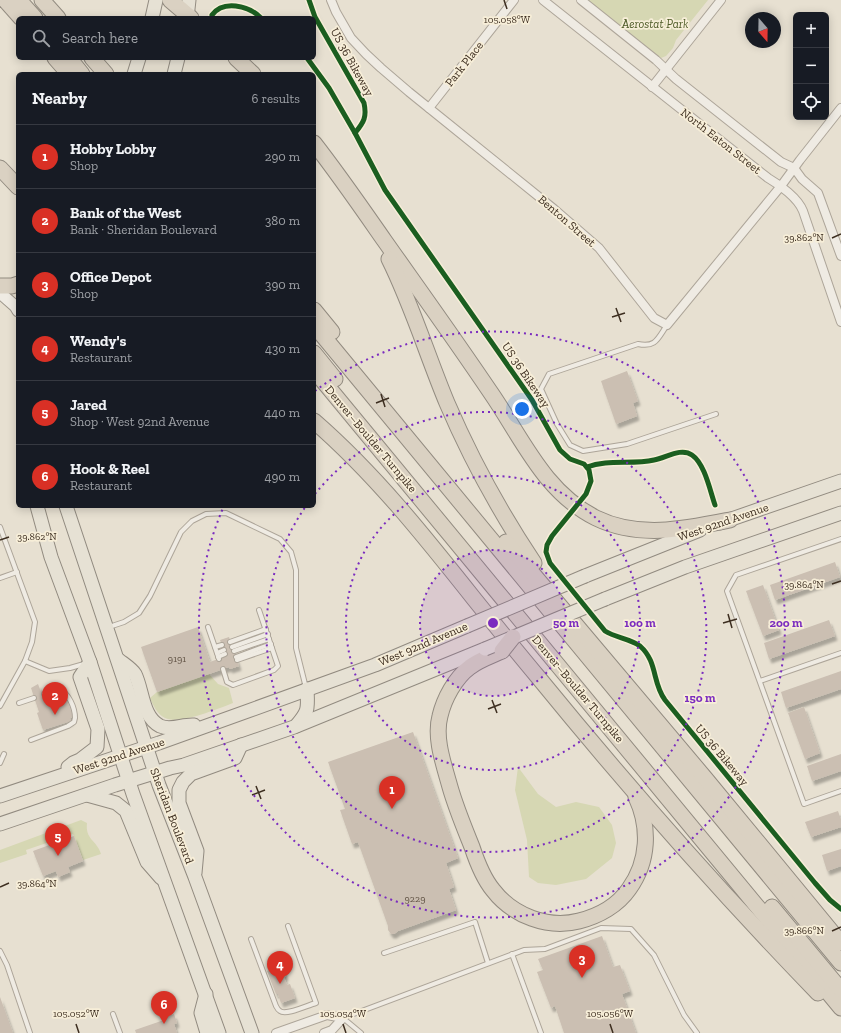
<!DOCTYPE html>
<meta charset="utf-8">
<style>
:root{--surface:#171b24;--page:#242831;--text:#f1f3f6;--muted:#9ea1a6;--line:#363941;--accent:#d93025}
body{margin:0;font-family:"Zilla Slab",serif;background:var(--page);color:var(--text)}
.controls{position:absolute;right:12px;top:12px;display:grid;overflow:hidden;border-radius:6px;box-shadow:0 2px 10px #0003}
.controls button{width:36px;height:36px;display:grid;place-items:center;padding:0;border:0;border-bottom:1px solid var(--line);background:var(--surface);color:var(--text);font:20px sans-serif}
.compass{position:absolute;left:745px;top:12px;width:36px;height:36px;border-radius:50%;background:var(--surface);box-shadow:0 2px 10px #0003;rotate:160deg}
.you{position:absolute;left:522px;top:409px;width:14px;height:14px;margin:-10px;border:3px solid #fff;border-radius:50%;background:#1a73e8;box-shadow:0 0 0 6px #1a73e833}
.badge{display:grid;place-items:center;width:26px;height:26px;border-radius:50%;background:var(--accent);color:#fff;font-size:13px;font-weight:700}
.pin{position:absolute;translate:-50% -33px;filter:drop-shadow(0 1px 2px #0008)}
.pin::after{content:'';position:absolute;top:21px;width:14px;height:12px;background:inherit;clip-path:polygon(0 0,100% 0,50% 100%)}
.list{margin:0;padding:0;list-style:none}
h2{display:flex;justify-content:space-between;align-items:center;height:52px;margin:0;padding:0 16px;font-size:17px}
h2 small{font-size:13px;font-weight:400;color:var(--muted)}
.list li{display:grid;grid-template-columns:26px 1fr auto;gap:12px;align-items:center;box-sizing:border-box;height:64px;padding:0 16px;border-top:1px solid var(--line)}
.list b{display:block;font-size:15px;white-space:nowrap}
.list p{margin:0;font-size:13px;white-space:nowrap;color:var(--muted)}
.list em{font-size:13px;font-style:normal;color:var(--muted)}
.icon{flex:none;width:22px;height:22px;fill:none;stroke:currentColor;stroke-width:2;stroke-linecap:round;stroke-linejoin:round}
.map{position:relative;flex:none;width:841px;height:1033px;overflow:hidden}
.search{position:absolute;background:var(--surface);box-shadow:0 2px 10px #0003;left:16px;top:16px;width:300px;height:44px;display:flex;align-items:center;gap:10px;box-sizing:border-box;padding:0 14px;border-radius:6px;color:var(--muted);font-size:15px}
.panel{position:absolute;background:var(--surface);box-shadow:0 2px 10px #0003;left:16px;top:72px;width:300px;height:436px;border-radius:6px}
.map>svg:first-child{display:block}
</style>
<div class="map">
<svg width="841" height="1033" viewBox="0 0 841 1033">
<defs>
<filter id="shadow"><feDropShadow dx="2.5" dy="4.5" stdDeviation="1" flood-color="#0004"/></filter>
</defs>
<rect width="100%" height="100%" fill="#e7e0d1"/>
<g fill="#d6d7b3">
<polygon points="586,0 708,0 676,40 673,48 666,56 661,58"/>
<path d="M209 674 218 684 229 688 233 703C217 709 180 725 165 718 157 714 153 705 150 698L157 692Z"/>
<polygon points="518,767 538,794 556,807 576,802 599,807 612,825 616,843 612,858 586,879 556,885 538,883 529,877 527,840 515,790"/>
<path d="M81 820 87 823C85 840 97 840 101 854L83 860 73 834 26 850 27 854 0 863V850Z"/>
</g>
<g fill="#cbbfb2" filter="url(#shadow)">
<polygon points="627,371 638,401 633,403 637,416 616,424 601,381"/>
<polygon points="835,562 840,577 775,600 770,585"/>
<polygon points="763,585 779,630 763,636 746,591"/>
<polygon points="829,620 835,636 769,659 764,643"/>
<polygon points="198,627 210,662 226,656 220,640 229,637 239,666 230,669 229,667 157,692 141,647"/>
<polygon points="841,671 841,689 786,708 781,692"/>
<polygon points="38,684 41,692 43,692 46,701 61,696 62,698 66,697 73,717 70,718 71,721 43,730 37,713 39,712 31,688"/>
<polygon points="804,707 820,753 805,759 788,713"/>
<polygon points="413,732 458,858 446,863 454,887 449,889 456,910 398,931 394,934 391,934 388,930 388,926 358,842 352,844 340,810 345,809 328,762"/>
<polygon points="841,754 841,771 812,781 807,766"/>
<polygon points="838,811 841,820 841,827 811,837 805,822"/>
<polygon points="74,836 83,861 68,867 70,872 58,877 56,871 43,876 33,851"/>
<polygon points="841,849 841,866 827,871 822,855"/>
<polygon points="602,936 613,967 620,965 630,991 622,994 636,1033 564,1033 555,1006 551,1008 537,972 543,970 538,959"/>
<polygon points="282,965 286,976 284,977 287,985 290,984 295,998 281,1003 278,994 276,994 267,971"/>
<polygon points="0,997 13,1033 0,1033"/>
<polygon points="174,1014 177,1023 174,1024 177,1033 136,1033 135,1030 164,1020 163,1018"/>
</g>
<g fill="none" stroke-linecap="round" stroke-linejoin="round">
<defs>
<g id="lane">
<path d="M667 325C658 338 656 348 638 344L549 374 541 389 557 424 570 445 583 451 627 444 716 414"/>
<polyline points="0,527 35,622 32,642 25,661 0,706"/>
<polyline points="841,539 736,575 727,591 804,804 841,791"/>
<polyline points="0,578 17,572"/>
<polyline points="109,627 124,622 139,613 150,596 181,532 192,521 206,514 226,513 280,539 291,552 296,570 296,648 306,688"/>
<polyline points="208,627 219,659"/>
<polyline points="230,642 266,629"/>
<polyline points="215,647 222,645"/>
<polyline points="232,647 268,634"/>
<polyline points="234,651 269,639"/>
<polyline points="217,653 224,650"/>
<polyline points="218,657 225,654"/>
<polyline points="236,657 271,644"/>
<polyline points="237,660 272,648"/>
<polyline points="25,661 49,671 70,668 84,664"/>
<polyline points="223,669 227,682 233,685 274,670 278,666 259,610"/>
<polyline points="760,681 841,653"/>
<polyline points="19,703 34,698"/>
<path d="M31 740 68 726 74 722 75 718C75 708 69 693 59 689L44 694"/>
<polyline points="0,763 4,754"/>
<path d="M251 939 276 1006C277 1008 278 1010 280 1011 286 1016 308 1005 316 1003L288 926"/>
<polyline points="0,951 7,965 30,1033"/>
<polyline points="384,953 475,922 488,963"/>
<polyline points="512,954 541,1033"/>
<polyline points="113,1014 120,1033"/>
<polyline points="361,1033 343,1018 524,950 545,949 601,928 631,929 654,955 684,1015 697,1033"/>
</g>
<g id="street">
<polyline points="331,0 336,12 351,38 366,54 381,68 409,92 554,209 599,248 654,318 667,325 781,186 800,160 841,108"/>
<path d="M543 0 768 178C780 185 798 198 803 211L841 322"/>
<polyline points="581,0 656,60 676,79 781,162 794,168 802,179 818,193 841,256"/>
<polyline points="652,87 721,0"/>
<polyline points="429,108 514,0"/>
<polyline points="276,1033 327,1015 343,1018"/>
<polyline points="324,1033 332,1030 343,1018"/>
</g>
<polyline id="secondary" points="0,293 15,306 18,311"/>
<g id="primary">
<polyline points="152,18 156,0"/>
<polyline points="187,18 189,0"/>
<polyline points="134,74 139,58"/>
<polyline points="174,74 178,58"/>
<polyline points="37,506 51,557 90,662 133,794 219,1033"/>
<polyline points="66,506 159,785 195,877 252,1033"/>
<polyline points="720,523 841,481"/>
<polyline points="585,576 700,530"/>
<polyline points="605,599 685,567 841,513"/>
<path d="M119 660C124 664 132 669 135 674 143 690 142 717 160 726 171 731 183 724 194 725"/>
<path d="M296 726C309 711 308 709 307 689"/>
<polyline points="68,767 73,763 80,760 97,747 98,729 80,677 90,662"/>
<polyline points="87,795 116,803 126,811 147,862 161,878"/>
<polyline points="0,796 159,743 248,711 375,665 467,626"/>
<polyline points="0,824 115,785 170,768 184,765 294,727 485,649"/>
<polyline points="195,873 197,851 179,803 179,790 183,782 191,774 235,758 241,745"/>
<polyline points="206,994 201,1013 207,1033"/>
</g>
<g id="highway">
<polyline points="5,0 21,18"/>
<polyline points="19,0 35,18"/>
<polyline points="42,0 58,18"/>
<polyline points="170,0 191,18"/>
<polyline points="55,58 69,74"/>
<polyline points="69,58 82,74"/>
<polyline points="92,58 106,74"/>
<polyline points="236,58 253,74"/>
<path d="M314 143C339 175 361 207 384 240 420 291 456 341 491 393 522 438 544 492 596 518 639 539 685 529 730 520"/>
<polyline points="0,168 18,187"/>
<path d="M389 259C412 305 427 355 447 403 471 459 500 512 534 563"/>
<polyline points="0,286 12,286 18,284"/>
<polyline points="314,310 332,332"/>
<polyline points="314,325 841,963"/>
<polyline points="314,353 335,379"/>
<polyline points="314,370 841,1008"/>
<path d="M314 421C375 474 425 537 475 600 496 626 517 652 538 677 627 786 720 892 818 993"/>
<polyline points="506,542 705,778 841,943"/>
<path d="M502 651C491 656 479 660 470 667 455 678 444 699 440 716 434 738 444 765 450 787 456 808 464 827 472 847 477 862 483 878 493 890 513 916 548 929 579 921 599 916 618 905 629 889 649 861 650 827 636 797"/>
<polyline points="772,907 841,990"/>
</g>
</defs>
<use href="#lane" stroke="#ada599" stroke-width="6"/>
<use href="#street" stroke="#ada599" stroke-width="10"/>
<use href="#secondary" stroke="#9c958a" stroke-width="13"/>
<use href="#primary" stroke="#928b80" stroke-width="15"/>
<use href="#highway" stroke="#928b80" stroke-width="17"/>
<use href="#lane" stroke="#efebe3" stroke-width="4"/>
<use href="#street" stroke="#efebe3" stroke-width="8"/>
<use href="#secondary" stroke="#efebe3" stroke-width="11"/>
<use href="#primary" stroke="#e6e1d4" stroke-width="13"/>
<use href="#highway" stroke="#dad1c2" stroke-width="15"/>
<defs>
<g id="primary-bridge">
<polyline points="467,626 585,576"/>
<polyline points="485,649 605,599"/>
</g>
<polyline id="highway-bridge" points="502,651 513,637"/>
</defs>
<use href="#primary-bridge" stroke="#928b80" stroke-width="15" stroke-linecap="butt"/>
<use href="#highway-bridge" stroke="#928b80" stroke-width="17" stroke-linecap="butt"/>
<use href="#primary-bridge" stroke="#e6e1d4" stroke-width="13"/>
<use href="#highway-bridge" stroke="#dad1c2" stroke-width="15"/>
<defs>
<g id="cycleway">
<path d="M309 0 315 17 364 103C367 117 364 122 355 133L385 190 532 400 560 450 570 459 584 464 589 470 591 481 586 494 552 536 547 545 546 552 550 563 605 631C616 638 629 638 640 646 658 662 652 683 665 700L815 883 830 900 841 909"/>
<path d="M212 15C223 0 248 5 261 18"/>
<polyline points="307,58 329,88 355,133"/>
<path d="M587 467C608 459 632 465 654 460 666 458 681 447 692 455 705 464 710 491 715 505"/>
</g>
</defs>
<use href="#cycleway" stroke="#f7eed8" stroke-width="8"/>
<use href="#cycleway" stroke="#1b5e20" stroke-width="5"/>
</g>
<path fill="none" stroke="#3d2e20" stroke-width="1.5" d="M504 0 507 9M832 238 841 234M616 308 621 322M612 317 625 313M381 394 385 407M376 403 389 398M0 540 9 537M832 584 841 581M728 614 732 628M723 623 737 619M492 700 497 713M488 709 501 704M256 786 261 799M252 795 265 790M0 887 9 883M832 931 841 927M76 1024 79 1033M343 1024 346 1033M610 1024 613 1033"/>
<circle cx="493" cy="623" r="73" fill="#7b2cbf" fill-opacity=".12"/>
<g fill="none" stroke="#7b2cbf" stroke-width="2" stroke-dasharray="2 4">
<circle cx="493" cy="623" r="73"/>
<circle cx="493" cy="623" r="147"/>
<path d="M315 494A220 220 0 1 1 306 506"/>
<path d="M315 391A293 293 0 1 1 224 506"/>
</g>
<g text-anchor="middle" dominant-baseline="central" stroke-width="3.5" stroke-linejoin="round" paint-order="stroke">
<g font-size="10" fill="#605244">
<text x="177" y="659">9191</text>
<text x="415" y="899">9229</text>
</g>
<g font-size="12" font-style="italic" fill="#4d5a26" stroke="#f7eed8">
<text x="655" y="24">Aerostat Park</text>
</g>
<g font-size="12" fill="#3d2e20" stroke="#f7eed8">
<text transform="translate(352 62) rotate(61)">US 36 Bikeway</text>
<text transform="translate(464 64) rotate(-52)">Park Place</text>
<text transform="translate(721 141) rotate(38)">North Eaton Street</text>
<text transform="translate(567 221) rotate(41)">Benton Street</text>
<text transform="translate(526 375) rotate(56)">US 36 Bikeway</text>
<text transform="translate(371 439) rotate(50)">Denver–Boulder Turnpike</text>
<text transform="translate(723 522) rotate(-19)">West 92nd Avenue</text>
<text transform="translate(423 644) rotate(-23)">West 92nd Avenue</text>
<text transform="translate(578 689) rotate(50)">Denver–Boulder Turnpike</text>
<text transform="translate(722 755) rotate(50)">US 36 Bikeway</text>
<text transform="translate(119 756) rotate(-18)">West 92nd Avenue</text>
<text transform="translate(172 816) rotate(69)">Sheridan Boulevard</text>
</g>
</g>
<g font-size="10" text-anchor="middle" fill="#3d2e20" stroke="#f7eed8" stroke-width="3.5" stroke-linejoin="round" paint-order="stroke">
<text x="507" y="23">105.058°W</text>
<text x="804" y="241">39.862°N</text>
<text x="37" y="540">39.862°N</text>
<text x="804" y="588">39.864°N</text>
<text x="37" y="887">39.864°N</text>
<text x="804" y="934">39.866°N</text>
<text x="76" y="1017">105.052°W</text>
<text x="343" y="1017">105.054°W</text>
<text x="610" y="1017">105.056°W</text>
</g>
<circle cx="493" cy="623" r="6" fill="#7b2cbf" stroke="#f7eed8" stroke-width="2"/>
<g font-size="12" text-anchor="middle" font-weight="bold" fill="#7b2cbf" stroke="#f7eed8" stroke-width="3.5" stroke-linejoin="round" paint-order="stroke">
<text x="566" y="627">50 m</text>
<text x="640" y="627">100 m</text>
<text x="786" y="627">200 m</text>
<text x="700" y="702">150 m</text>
</g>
</svg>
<div class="controls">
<button>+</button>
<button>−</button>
<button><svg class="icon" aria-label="locate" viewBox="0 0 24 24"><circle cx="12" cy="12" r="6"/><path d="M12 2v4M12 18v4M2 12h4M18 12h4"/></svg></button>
</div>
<svg class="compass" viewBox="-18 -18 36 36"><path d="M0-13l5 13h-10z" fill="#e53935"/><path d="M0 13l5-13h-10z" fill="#9ea1a6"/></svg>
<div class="you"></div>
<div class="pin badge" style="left:392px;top:809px">1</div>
<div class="pin badge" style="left:55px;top:715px">2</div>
<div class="pin badge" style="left:582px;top:978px">3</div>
<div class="pin badge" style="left:280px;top:984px">4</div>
<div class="pin badge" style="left:58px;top:856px">5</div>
<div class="pin badge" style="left:164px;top:1024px">6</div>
<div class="search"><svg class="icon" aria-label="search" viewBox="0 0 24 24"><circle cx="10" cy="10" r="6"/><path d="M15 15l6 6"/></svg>Search here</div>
<section class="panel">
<h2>Nearby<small>6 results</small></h2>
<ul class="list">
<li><span class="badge">1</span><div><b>Hobby Lobby</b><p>Shop</p></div><em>290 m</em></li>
<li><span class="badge">2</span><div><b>Bank of the West</b><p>Bank · Sheridan Boulevard</p></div><em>380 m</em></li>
<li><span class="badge">3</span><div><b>Office Depot</b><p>Shop</p></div><em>390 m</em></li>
<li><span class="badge">4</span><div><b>Wendy's</b><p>Restaurant</p></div><em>430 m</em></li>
<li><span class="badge">5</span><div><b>Jared</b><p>Shop · West 92nd Avenue</p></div><em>440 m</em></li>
<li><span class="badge">6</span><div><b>Hook &amp; Reel</b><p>Restaurant</p></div><em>490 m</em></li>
</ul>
</section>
</div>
